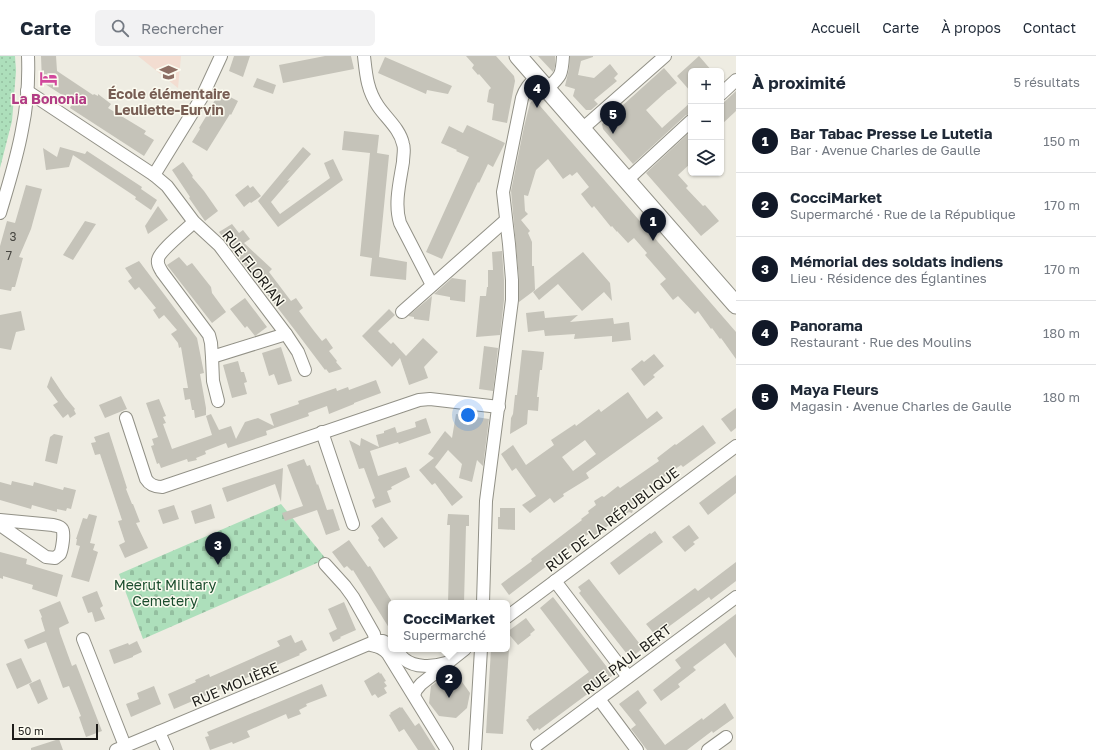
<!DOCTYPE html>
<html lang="fr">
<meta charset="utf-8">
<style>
:root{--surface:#fff;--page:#f2f2f3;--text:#1f2937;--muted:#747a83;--line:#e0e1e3;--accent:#111827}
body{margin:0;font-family:"Golos Text",sans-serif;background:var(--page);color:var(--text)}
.controls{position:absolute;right:12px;top:12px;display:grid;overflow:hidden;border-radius:6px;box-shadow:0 1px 3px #0004}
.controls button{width:36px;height:36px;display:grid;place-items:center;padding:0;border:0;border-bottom:1px solid var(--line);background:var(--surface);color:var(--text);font:20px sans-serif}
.scale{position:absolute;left:12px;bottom:10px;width:86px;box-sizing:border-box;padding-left:4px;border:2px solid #1d1c19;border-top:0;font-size:11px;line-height:14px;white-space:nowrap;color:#1d1c19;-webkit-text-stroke:3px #fbfaef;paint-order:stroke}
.you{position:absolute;left:468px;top:359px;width:14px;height:14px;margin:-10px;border:3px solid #fff;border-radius:50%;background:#1a73e8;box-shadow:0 0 0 6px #1a73e833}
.badge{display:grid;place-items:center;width:26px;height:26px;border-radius:50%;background:var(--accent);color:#fff;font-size:13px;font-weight:700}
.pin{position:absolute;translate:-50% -33px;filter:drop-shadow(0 1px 2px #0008)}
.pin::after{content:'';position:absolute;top:21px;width:14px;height:12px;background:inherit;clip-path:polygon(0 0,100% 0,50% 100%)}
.popup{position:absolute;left:388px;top:544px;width:122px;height:52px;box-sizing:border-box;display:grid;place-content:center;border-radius:6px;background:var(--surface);filter:drop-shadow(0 1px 3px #0005);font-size:13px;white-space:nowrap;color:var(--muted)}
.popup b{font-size:15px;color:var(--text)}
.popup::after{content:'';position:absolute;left:50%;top:100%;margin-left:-8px;border:8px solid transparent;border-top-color:var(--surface)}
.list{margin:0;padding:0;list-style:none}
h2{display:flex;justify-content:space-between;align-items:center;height:52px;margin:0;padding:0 16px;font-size:17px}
h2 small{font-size:13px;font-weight:400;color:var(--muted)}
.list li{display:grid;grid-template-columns:26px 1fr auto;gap:12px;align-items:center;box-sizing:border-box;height:64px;padding:0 16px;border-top:1px solid var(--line)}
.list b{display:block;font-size:15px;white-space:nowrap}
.list p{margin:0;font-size:13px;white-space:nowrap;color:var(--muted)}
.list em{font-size:13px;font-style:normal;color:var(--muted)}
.icon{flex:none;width:22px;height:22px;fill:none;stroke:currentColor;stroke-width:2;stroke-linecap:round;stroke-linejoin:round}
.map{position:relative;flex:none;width:736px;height:694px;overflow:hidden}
header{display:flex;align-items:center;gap:24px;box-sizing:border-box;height:56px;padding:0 20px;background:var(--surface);border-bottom:1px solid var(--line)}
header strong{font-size:19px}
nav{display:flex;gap:22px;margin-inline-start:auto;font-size:14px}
.search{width:280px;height:36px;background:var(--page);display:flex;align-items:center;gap:10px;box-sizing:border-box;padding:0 14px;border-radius:6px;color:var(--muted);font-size:15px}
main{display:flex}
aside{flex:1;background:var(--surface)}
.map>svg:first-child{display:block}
</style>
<header>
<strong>Carte</strong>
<div class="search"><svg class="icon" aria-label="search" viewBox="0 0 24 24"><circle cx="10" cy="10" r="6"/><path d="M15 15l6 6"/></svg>Rechercher</div>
<nav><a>Accueil</a><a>Carte</a><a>À propos</a><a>Contact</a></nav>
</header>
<main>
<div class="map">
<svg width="736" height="694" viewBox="0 0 736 694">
<defs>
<pattern id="cemetery-stones" width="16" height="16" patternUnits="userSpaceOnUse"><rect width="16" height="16" fill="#addfbb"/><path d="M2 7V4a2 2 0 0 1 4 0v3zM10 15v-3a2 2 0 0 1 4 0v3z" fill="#94bfa0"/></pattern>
<pattern id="park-dots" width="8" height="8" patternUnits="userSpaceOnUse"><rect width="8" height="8" fill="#addfbb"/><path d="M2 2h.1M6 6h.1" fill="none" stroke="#94bfa0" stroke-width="1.8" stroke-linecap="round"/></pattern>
</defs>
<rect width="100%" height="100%" fill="#eeece2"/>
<polygon fill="#f3ddd1" points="138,0 181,0 178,32"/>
<polygon fill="url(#cemetery-stones)" points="281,448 326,503 143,583 119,518"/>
<polygon fill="url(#park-dots)" points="0,0 15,0 16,15 12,65 0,112"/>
<g fill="#c5c3b9" fill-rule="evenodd">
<polygon points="41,0 56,0 57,15 93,39 94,38 98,40 98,38 111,48 108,52 146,75 144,78 154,84 144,100 70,52 73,46 42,26"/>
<polygon points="234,0 250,0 243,21 229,15"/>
<polygon points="325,0 351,0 354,13 283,27 279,9"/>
<polygon points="466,0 496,0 514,20 515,25 507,67 492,64 494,48 487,46 489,34 491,32 479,18 478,19 472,12 474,9"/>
<polygon points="538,0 555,0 555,10 553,16"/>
<polygon points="570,0 593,0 593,1 581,5 578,19 594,22 610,8 618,18 614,22 617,25 594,44 598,48 591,54 586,54 573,40 575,33 565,30 569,13"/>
<polygon points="699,0 712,15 691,15 691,36 677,20"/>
<polygon points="385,1 452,30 448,38 427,34 426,38 378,17"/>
<polygon points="664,12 677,27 669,34 668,34 646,54 662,72 691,46 691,58 686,59 633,108 603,73 602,68"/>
<polygon points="257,22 276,29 273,38 253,31"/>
<polygon points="736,35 736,55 721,69 721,49"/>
<polygon points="220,36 238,45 231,59 230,58 207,95 192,86 200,73 199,72 213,49 212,49"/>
<polygon points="534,43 736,276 736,303 721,282 720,283 712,272 711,273 698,255 695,258 678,240 673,244 660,228 666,223 645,199 647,197 634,182 628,187 617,175 617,176 612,170 611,171 594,150 592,152 587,146 581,138 589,131 577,116 572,120 570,118 563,123 548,103 536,114 528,140 524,139 525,155 528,158 521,164 530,175 528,177 532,186 532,210 534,210 535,234 519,246 519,223 511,135 524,71 530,47"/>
<polygon points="467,69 505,87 493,111 488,108 479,127 478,126 442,203 426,196 469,101 456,95 457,94 441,87 449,70 463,77"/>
<polygon points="344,75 379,79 377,97 389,99 379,201 407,206 406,224 370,220 372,202 360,200 370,97 342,94"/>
<polygon points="691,75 691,107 678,119 688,130 686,132 703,150 705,149 719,165 701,180 646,117"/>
<polygon points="60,91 85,98 87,95 142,131 141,133 157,144 151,154 135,143 136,141 73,99 69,111 46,114 43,92 57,101"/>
<polygon points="303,91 311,98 287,125 290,124 271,146 280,158 330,122 324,107 333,103 343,124 278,171 258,145"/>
<polygon points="183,106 193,120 192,121 204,135 218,155 205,165 189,142 190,141 172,114"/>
<polygon points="26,129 42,133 31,173 19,201 23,202 15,231 12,231 11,235 0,233 0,190 7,165 15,167"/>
<polygon points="248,129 250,132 253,130 261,140 251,147 250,146 244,151 235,139"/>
<polygon points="158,150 168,164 148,178 145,170"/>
<polygon points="85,165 96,168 73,204 63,199"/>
<polygon points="232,168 239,177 243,174 250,183 244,187 272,213 269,216 291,245 296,242 303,252 299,255 314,275 322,285 326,282 333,292 329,295 337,305 336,306 342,313 329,317 326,313 325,314 294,273 219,176"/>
<polygon points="502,195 504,224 504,244 500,279 476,281 480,240 486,240 487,231 488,231 488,214 493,214 492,196"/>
<polygon points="583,196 610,227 612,245 604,236 582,255 558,228 539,244 533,236"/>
<polygon points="179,201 187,210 192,207 211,231 212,237 226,256 212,267 167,209"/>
<polygon points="139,205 197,282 204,317 200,318 206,352 206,359 195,362 194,354 192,354 190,343 185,344 183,332 188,332 181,291 179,292 178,287 171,278 177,274 164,259 159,263 153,254 156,252 139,231 135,234 128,225 132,222 125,212"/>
<polygon points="452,222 466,224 465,246 450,244 450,241 434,238"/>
<polygon points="432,240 429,265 414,263 414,261 408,260"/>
<polygon points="245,242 267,271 255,280 247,270 245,272 230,253"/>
<polygon points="389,253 395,259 378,275 391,288 393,286 406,300 423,282 438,296 424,311 428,322 409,329 400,302 392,311 362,280"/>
<polygon points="21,255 25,274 16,276 11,294 0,292 0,259"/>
<polygon points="544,255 545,262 578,259 570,266 613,262 614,268 629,266 631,284 612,286 612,280 574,283 575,278 545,280 544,274 528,276 526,257"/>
<polygon points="484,290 498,292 493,335 479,333"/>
<polygon points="281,291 292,325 278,329 274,318 269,320 262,297"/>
<polygon points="522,294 544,296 542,314 540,314 537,341 539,341 538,355 528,354 527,368 510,378 511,362 513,358 515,339 517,339"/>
<polygon points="654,298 664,310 653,319 655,321 644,330 631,313 642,304 644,306"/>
<polygon points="238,305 241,316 244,316 247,326 244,327 247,338 232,342 223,309"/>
<polygon points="51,320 65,341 75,353 74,354 76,358 70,362 68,358 63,362 53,349 58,346 47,331"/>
<polygon points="376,324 381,337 354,347 354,348 329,358 327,350 308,357 309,360 266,375 267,379 228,392 226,387 205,395 206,398 196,402 197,404 188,406 187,403 161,412 159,407 157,408 151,390 154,389 152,383 158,381 146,347 159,343 166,360 163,361 166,367 163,368 172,393 212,379 206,360 211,358 219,374 231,370 236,383 245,366 258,362 274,370 270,358 299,348 298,345 336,332 337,335 348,331 349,334"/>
<path d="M628 336 647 363 657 355 663 362 586 417 589 422 563 438 564 440 554 447 550 442 530 457 522 449 536 440 516 412 512 415 501 398 513 389 526 409 554 389 551 384 575 368 576 370 599 353 601 356ZM585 384 596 398 573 415 562 401Z"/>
<polygon points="121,340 127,353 105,362 99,349"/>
<polygon points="736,352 736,372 731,376 721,363"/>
<polygon points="456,358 489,363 483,410 477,404 472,426 459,422 462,408 448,394 435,411 463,441 452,450 435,427 432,429 419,414 434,402 428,398 445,375 452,382"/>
<polygon points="426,362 431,377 399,388 398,386 370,395 378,420 406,411 410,421 391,431 392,433 387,435 391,446 375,452 372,444 375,442 364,412 359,413 349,384 360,390 361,382 379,391 376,379 384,377 384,375 395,371 397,377 416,371 415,366"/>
<polygon points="703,369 716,387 683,411 681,409 641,437 644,441 632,449 634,451 632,457 629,456 626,458 626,457 594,480 591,476 509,539 501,528 532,505 531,503 582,464 581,463 589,457 588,455 596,449 594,445 602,440 604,441 618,430 620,432 659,405 657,402 675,388 676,389"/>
<polygon points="109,376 127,432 126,433 132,448 133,448 140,466 136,467 148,492 125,502 119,489 125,486 118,465 122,464 100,398 95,399 91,387 96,386 94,381"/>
<polygon points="54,378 63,380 57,408 45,405 50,381"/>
<polygon points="304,403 307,410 310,409 317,429 318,428 327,454 333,453 340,474 326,479 317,454 285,465 282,457 303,450 287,409"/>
<polygon points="283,412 281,446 275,428 227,446 222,432"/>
<polygon points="736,419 736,437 708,459 699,447"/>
<polygon points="12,425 33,430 34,426 63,434 64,431 76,434 71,453 67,452 66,455 57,453 57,456 32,449 31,453 0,444 0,426 11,429"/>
<polygon points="211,448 215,462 195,468 191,455"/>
<polygon points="174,449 179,463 163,468 158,454"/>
<polygon points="500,452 515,452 515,474 498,473 498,461 500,461"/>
<polygon points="89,458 97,460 90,487 95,488 93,494 98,496 89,526 71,521 80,490 76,489 77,483 76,483 83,462 87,463"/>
<polygon points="448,458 469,459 469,470 466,470 464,547 448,547 450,469 447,469"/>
<polygon points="382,461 398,482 384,492 378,484 379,482 371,470"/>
<polygon points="689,469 699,482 693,486 695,488 685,496 672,481"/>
<polygon points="655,475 663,486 619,519 610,507 650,477 651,478"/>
<polygon points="349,484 368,511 370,510 391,544 391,575 353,514 352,515 347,510 344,512 332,496"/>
<polygon points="0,496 27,503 26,508 63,519 57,541 32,533 33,529 3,520 3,523 0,522"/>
<polygon points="736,506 736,525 711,544 709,541 656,580 646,568 695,532 698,535"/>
<polygon points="589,523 643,592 632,601 629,596 627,598 579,537 581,535 578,531"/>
<polygon points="97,535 103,550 100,552 105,563 95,566 92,556 88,557 82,541"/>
<polygon points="553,541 613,619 539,674 538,672 534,675 526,664 529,662 528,661 589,616 540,552"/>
<polygon points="60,545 69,567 59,572 60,577 72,610 76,608 102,675 86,681 79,661 81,660 69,630 63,632 46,586 28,593 24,584 45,575 41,562 42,561 39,554"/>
<polygon points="344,546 356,574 340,581 341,582 333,586 329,577 337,573 328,553"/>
<polygon points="736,558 736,602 725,587 693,611 696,614 678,628 680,631 661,645 653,634 681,612 675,604"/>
<polygon points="526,562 535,574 530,578 531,579 518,589 507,576"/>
<polygon points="291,579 295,587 302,584 307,594 299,598 300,599 174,653 168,638 196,626 195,624 209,618 210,621 280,590 277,585"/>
<polygon points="137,585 142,596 133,600 133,601 114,608 109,594 128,587 129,589"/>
<polygon points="491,593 509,593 503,678 486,677"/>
<polygon points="21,602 32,626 17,633 6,608"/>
<polygon points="379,616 380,618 381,617 386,625 384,626 387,630 384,632 387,637 378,642 375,638 372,640 364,625"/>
<polygon points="444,621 460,623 470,637 467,652 456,662 439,660 429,647 431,630"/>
<polygon points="40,623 48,643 38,648 29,628"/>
<polygon points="322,628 327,640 306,648 307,650 299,654 301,658 288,663 286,658 247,675 250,681 233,688 232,686 210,694 205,681 209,680 207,676"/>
<polygon points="154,630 161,648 131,661 126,648 139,643 137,637"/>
<polygon points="638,634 647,647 639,654 665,689 702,662 703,664 725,647 734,662 713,677 712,675 687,694 647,694 631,673 636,669 619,648"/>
<polygon points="400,651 401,652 402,651 415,670 419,667 436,694 418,694 404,673 399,676 389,659 391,658 390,657"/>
<polygon points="59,683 63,694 31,694 31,692"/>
</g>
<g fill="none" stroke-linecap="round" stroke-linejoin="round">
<defs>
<g id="street">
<path d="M364 0C366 18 367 34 378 50 386 62 400 73 403 88 405 93 403 100 403 106 400 125 394 148 400 167L432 229"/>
<path d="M547 33C561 20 562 19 563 0"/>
<path d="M27 35 154 119 167 130 194 166 219 189 286 278 212 301 211 287 209 279 162 216C160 212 157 209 158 204 158 196 187 173 194 166"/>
<polyline points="721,38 736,24"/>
<polyline points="582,73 665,0"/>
<polyline points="154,119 202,41 221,0"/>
<polyline points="627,124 691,65"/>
<path d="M0 157C8 130 17 102 22 74 27 50 29 25 28 0"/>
<polyline points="402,256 506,164"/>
<polyline points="286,278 298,296 305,314"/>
<polyline points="212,301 213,325 218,345"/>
<path d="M126 362 146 423C149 428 155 431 162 431L419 344 430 343 499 351"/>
<polyline points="322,376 353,468"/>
<path d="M0 464 53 469C56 470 60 470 62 473 65 476 62 494 60 498L55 502 46 501 0 469"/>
<polyline points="325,508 345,530 353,541 374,578 376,590"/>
<polyline points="555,525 628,621"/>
<path d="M483 547 486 445 512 244V224L509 188 503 136 522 42C525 33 529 28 537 21"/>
<polyline points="507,561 736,390"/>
<polyline points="83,583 125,690"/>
<path d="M371 589C378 590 384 593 388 598L447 694"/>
<path d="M395 593C398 596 401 600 404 603 415 612 433 611 446 607"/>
<polyline points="414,639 416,634 421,628 465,593"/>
<polyline points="599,643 637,694"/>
<polyline points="159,676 167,694"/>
<polyline points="537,689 736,541"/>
<polyline points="116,694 376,585 383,585 391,589"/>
<polyline points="475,694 481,593"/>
<polyline points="708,694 726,681"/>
</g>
<polyline id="secondary" points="518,0 736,249"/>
</defs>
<use href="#street" stroke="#929187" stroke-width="14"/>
<use href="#secondary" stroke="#929187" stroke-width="19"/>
<use href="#street" stroke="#fff" stroke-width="12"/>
<use href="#secondary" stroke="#fff" stroke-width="17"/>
</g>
<defs>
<symbol id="school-bare" viewBox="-9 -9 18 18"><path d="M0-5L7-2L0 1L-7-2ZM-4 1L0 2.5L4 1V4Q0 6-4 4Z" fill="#8d6e63" stroke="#fbfaef" stroke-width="2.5" paint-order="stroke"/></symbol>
<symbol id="hotel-bare" viewBox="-9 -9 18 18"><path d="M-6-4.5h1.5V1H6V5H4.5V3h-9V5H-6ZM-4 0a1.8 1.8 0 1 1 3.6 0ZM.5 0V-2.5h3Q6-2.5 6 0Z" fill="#d1479c" stroke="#fbfaef" stroke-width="2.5" paint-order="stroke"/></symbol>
</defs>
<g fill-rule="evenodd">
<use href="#school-bare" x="156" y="4" width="25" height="25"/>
<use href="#hotel-bare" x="36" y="10" width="25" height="25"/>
</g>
<g text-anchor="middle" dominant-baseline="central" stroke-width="3" stroke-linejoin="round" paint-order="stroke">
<g font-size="12" fill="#474641">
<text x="13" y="180">3</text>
<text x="9" y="199">7</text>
</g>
<g font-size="14" font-weight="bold" fill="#785e54" stroke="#fbfaef">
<text x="169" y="37">École élémentaire<tspan x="169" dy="16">Leuliette-Eurvin</tspan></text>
</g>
<g font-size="14" font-weight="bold" fill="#b23c85" stroke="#fbfaef">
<text x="49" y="42">La Bononia</text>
</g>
<g font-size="14" fill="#1d1c19" stroke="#fbfaef">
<text transform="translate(254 212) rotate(52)">RUE FLORIAN</text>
<text transform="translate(612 463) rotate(-37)">RUE DE LA RÉPUBLIQUE</text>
<text transform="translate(627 603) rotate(-37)">RUE PAUL BERT</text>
<text transform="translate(235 628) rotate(-23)">RUE MOLIÈRE</text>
</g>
<g font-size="14" fill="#1a4c2d" stroke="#fbfaef">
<text x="165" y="528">Meerut Military<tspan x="165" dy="16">Cemetery</tspan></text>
</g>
</g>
</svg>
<div class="controls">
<button>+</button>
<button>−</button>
<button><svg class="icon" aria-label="layers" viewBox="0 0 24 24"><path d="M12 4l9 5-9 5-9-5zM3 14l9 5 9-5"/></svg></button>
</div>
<div class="scale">50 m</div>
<div class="you"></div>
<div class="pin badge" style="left:653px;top:185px">1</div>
<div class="pin badge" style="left:449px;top:642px">2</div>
<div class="popup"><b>CocciMarket</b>Supermarché</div>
<div class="pin badge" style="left:218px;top:509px">3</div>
<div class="pin badge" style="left:537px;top:52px">4</div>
<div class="pin badge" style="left:613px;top:78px">5</div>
</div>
<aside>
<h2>À proximité<small>5 résultats</small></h2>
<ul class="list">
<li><span class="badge">1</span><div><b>Bar Tabac Presse Le Lutetia</b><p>Bar · Avenue Charles de Gaulle</p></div><em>150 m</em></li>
<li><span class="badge">2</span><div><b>CocciMarket</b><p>Supermarché · Rue de la République</p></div><em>170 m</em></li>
<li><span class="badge">3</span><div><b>Mémorial des soldats indiens</b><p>Lieu · Résidence des Églantines</p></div><em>170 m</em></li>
<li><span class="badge">4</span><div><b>Panorama</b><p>Restaurant · Rue des Moulins</p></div><em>180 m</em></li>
<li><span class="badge">5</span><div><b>Maya Fleurs</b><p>Magasin · Avenue Charles de Gaulle</p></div><em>180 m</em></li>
</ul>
</aside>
</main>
